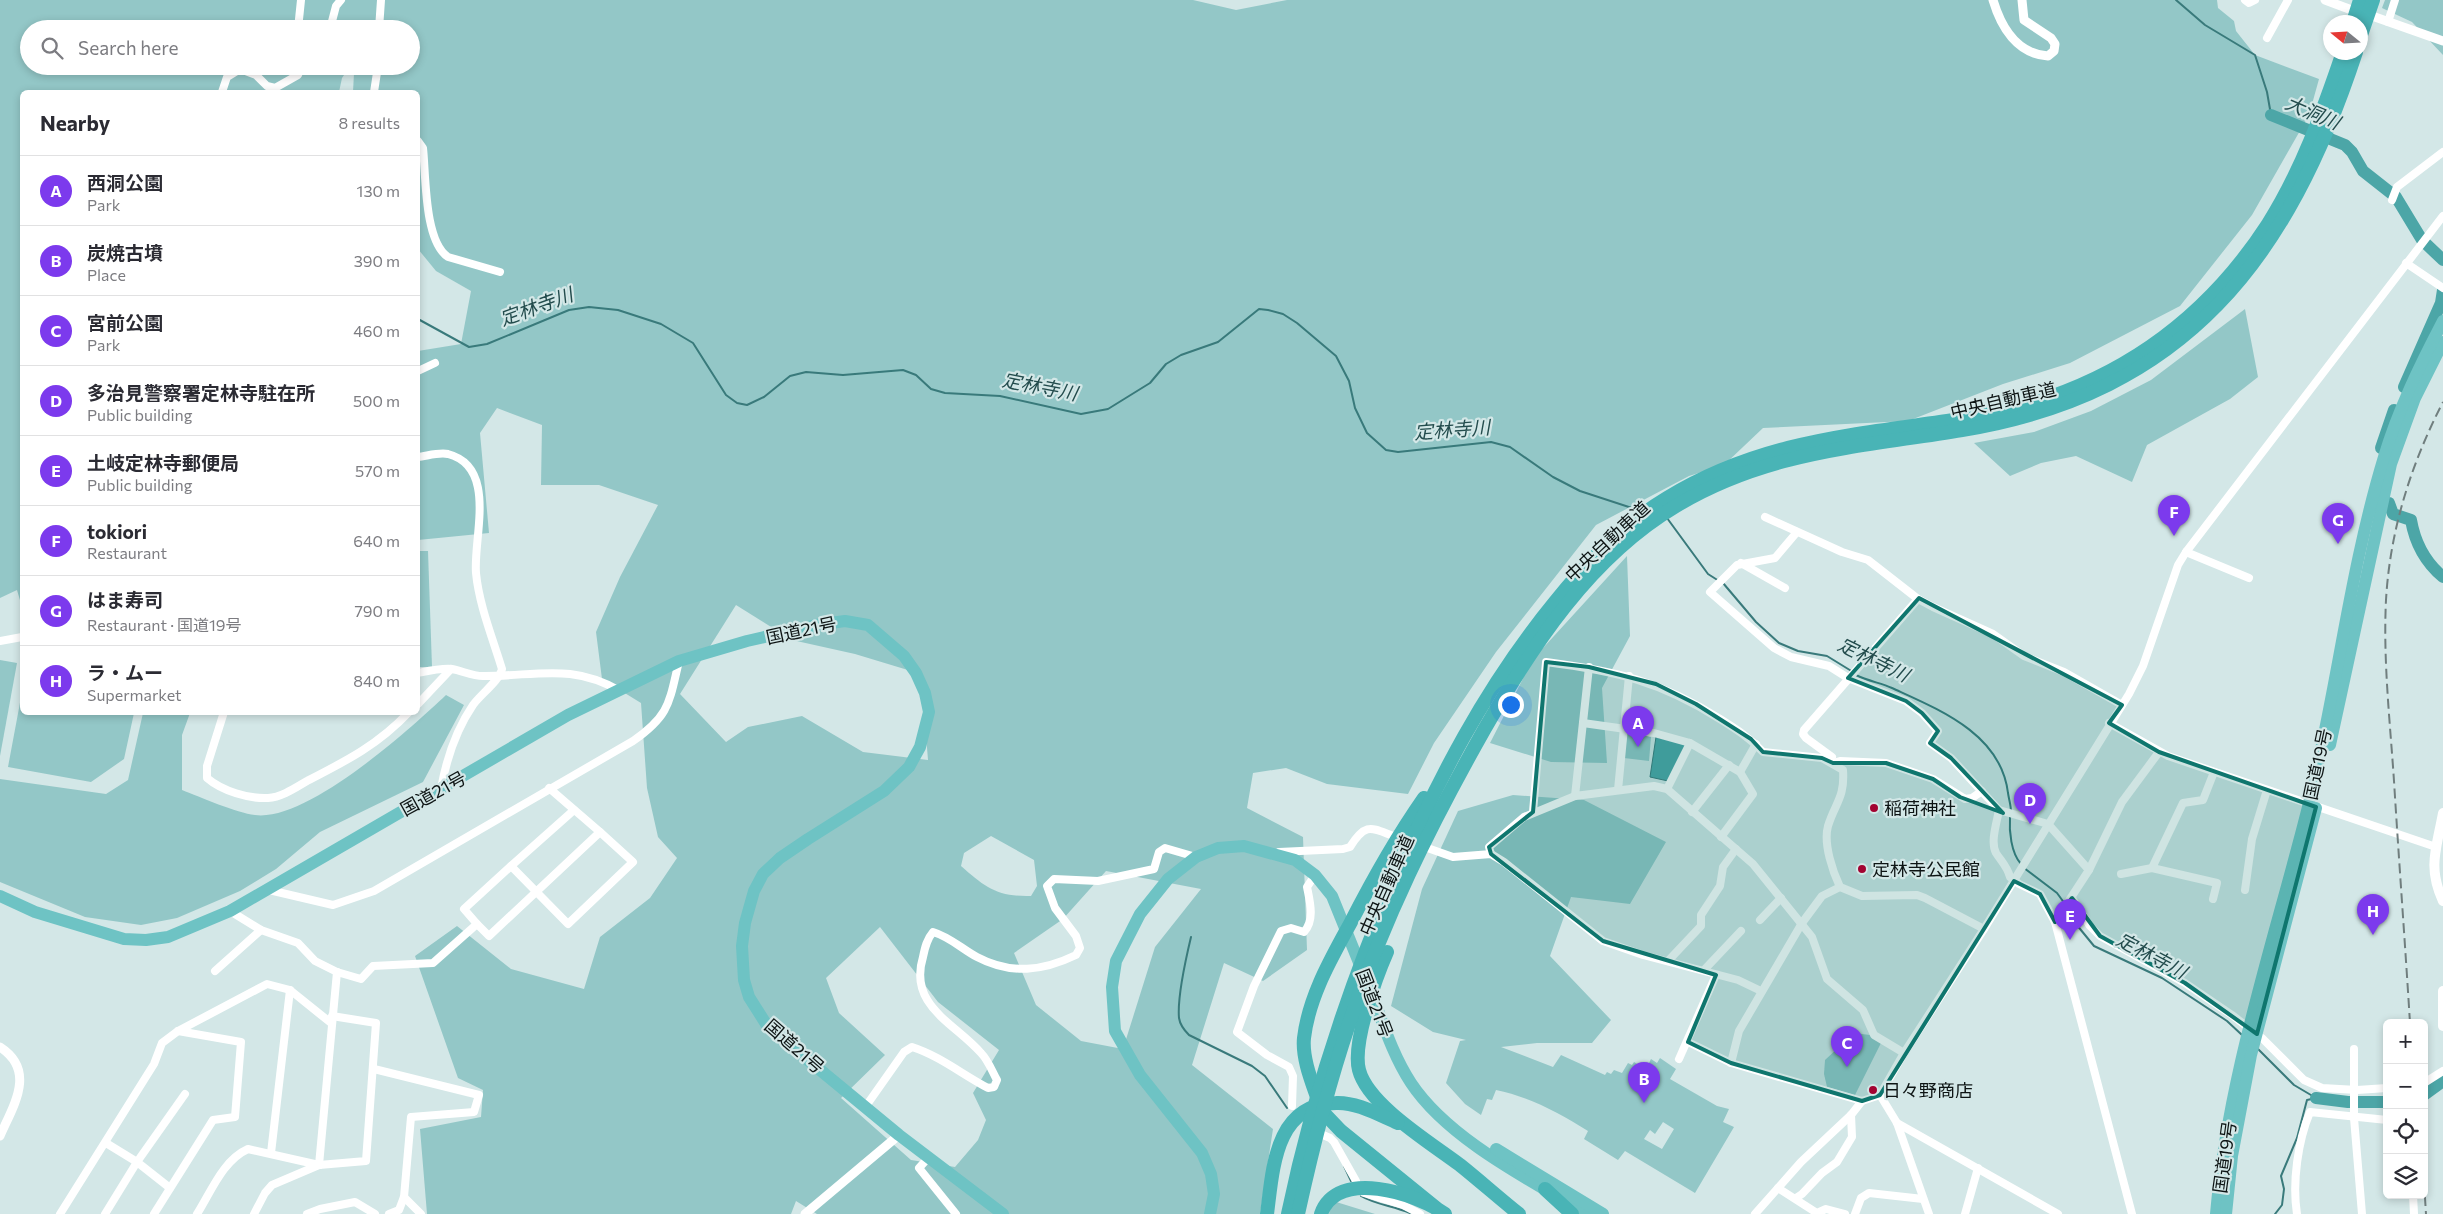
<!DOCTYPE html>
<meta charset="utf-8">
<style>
:root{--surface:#fff;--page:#f7f7f7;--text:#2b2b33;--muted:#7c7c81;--line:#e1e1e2;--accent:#7c3aed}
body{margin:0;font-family:Commissioner,"Noto Sans JP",sans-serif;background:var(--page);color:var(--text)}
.controls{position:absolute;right:15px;bottom:15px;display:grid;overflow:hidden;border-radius:8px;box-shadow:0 2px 8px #0003}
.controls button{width:45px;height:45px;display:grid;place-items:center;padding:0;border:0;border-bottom:1px solid var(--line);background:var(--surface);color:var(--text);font:25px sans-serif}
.compass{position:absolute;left:2323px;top:15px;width:45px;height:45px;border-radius:50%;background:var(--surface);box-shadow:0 2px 8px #0003;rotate:288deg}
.you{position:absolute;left:1510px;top:704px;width:18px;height:18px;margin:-12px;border:4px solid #fff;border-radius:50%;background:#1a73e8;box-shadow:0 0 0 8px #1a73e833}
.badge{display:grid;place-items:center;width:32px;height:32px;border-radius:50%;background:var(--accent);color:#fff;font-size:16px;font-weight:700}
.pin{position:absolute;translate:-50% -41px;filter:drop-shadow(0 1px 2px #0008)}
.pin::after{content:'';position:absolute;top:26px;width:18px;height:15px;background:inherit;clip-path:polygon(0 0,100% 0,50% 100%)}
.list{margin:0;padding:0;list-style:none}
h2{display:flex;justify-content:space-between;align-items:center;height:65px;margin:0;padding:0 20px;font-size:21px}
h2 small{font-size:16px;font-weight:400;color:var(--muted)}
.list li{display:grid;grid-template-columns:32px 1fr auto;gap:15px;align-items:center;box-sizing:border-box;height:70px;padding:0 20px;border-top:1px solid var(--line)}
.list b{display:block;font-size:19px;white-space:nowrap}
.list p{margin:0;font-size:16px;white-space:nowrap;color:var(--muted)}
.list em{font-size:16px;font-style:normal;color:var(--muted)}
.icon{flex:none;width:28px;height:28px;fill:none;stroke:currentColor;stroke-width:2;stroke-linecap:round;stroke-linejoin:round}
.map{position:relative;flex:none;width:2443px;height:1214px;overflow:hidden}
.search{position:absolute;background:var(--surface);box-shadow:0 2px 8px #0003;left:20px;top:20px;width:400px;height:55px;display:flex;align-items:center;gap:12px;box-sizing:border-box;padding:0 18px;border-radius:28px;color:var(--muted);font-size:19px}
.panel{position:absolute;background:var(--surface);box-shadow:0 2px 8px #0003;left:20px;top:90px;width:400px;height:625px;border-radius:8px}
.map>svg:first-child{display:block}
</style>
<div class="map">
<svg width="2443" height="1214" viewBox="0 0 2443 1214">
<rect width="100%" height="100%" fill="#d3e7e7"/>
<g fill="#93c7c7" fill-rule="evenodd">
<path d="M0 0H1193L1236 10 1287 0H2217L2218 8 2234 21 2236 31 2255 55 2319 79 2309 115 2252 215 2180 306 2070 363 2003 384 1908 421 1763 428 1724 465 1689 476 1596 525 1496 652 1434 743 1408 794 1327 784 1286 768 1253 773 1247 808 1303 837 1307 950 1263 981 1224 963 1192 1065 1273 1129 1260 1214H817L796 1201 791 1214H427L420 1129 481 1117 483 1090 458 1078 415 956 457 926 511 969 584 989 600 937 650 898 677 858 658 837 647 788 641 703 602 679 596 632 620 577 658 505 599 485H541L542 425 497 408 480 433 489 533 418 540V351L461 344 471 291 436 271 418 249V92H353L354 73 359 66H411V29H29V66H350L342 78 339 92H22V607L17 590 0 598ZM736 605 792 640 855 654 921 674 928 760 863 752 802 716 748 727 726 742 680 694ZM991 836 1034 860 1037 886 1031 896C997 897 985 887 961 866L964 853ZM1106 871 1201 889 1155 947 1123 1049 1081 1041 1036 1005 1014 953 1063 919ZM880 927 938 1002 999 1050 973 1093 986 1120 978 1140 955 1167 911 1160 841 1098 885 1055 839 1013 826 978Z"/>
<polygon points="2385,0 2443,0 2443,55 2412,22 2382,8"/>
<polygon points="2245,309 2258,377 2230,399 2147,445 2132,482 2076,456 2041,463 2010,476 1974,443 2034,432 2091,411 2151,380"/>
<polygon points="418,551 428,551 432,667 418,667"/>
<polygon points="1627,556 1630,636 1602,688 1607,763 1551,762 1490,743 1533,659"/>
<polygon points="0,660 17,663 0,756"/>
<polygon points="22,692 22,712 134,713 124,759 91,782 8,767"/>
<path d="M446 695 464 705 423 782 320 832 276 869 240 891 177 918 141 925 85 917 0 882V779L106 794 128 780 143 713H190L182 735V790C200 797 237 813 255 815 307 822 409 730 446 695Z"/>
<polygon points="1627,731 1651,737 1649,761 1624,758"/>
<path d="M1513 795 1584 800 1666 842 1630 904 1571 897 1550 956 1611 1020 1592 1043H1537L1501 1047 1553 1067 1561 1055 1605 1075 1607 1072 1611 1074 1614 1070 1622 1073 1628 1063 1632 1065 1634 1062 1646 1069 1651 1059 1657 1063 1660 1058 1676 1069 1670 1079 1717 1106 1729 1109 1723 1122 1734 1127 1695 1193 1625 1151 1618 1160 1584 1139 1588 1131C1559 1113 1530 1097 1496 1090L1492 1100 1487 1099 1481 1115 1465 1104 1446 1083 1460 1041 1466 1040 1433 1032 1391 1006 1422 889 1458 811ZM1663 1122 1674 1129 1662 1149 1644 1139 1650 1130 1655 1134Z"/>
<polygon points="1854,1033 1870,1035 1881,1043 1855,1095 1827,1087 1824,1074 1825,1060"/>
<polygon points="1333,1201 1375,1214 1329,1214"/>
</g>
<polygon fill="#4ca6a7" stroke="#397a7b" points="1656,737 1686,744 1668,781 1650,777"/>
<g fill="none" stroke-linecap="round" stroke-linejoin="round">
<g stroke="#397a7b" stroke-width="2">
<polyline points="2176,0 2205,25 2255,55 2267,92 2271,115"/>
<polyline points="418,319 469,347 487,344 569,310 589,307 618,310 661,324 693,343 726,395 737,403 747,405 764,397 790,376 806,372 843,375 903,370 916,375 931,389 945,393 1000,396 1081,414 1108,409 1150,383 1166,364 1181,355 1218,342 1259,309 1268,310 1283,314 1297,323 1336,356 1349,381 1355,408 1367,433 1386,450 1398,452 1491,442 1510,447 1553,477 1580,491 1638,510"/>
<polyline points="1667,518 1708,574 1719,581"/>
<polyline points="1723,583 1756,622 1779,643 1798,651 1827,656 1853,672"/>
<path d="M1856 675C1868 681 1881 683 1892 688 1940 710 2001 734 2008 793 2009 800 2011 805 2011 812"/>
<path d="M2010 817C2009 831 2011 853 2021 864"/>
<polyline points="2024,868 2057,893 2065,904"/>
<polyline points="2068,908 2076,924 2094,946 2162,978 2227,1021 2242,1035"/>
<path d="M1191 937C1186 958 1177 996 1179 1018 1180 1025 1184 1030 1189 1035L1252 1066 1265 1076 1287 1108"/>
<polyline points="2257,1048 2294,1085 2316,1098"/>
<polyline points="1344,1166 1351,1181"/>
<path d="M1361 1196C1376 1205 1395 1206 1412 1214"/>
<polyline points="2275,1214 2282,1205 2284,1189 2281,1176 2297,1138 2307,1100 2316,1098"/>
</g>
<g stroke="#4ca6a7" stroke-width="12">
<polyline points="2271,115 2345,145 2352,152 2363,171 2396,197 2422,240 2443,260"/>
<polyline points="2404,387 2441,303 2443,290"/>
<polyline points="2381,448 2394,410"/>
<path d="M2389 503 2393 514 2411 520C2415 543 2425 562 2443 577"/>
<polyline points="2424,1095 2443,1081"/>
<polyline points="2316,1098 2348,1102 2387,1102"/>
</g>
<g stroke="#fff" stroke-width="8">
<polyline points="2245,0 2249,3 2255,0"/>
<polyline points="2388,22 2395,0"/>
<polyline points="298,29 301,0"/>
<polyline points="330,29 336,6 341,0"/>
<polyline points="379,29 381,0"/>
<polyline points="2267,38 2288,0"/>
<polyline points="222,92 227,77 240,69 256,75 267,86 275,88 298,75 302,66"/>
<polyline points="374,92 378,66"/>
<path d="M418 141 423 148C426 175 424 241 448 257L500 272"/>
<polyline points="2392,200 2397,187 2443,152"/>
<polyline points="2406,263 2443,288"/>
<polyline points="418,371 435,363"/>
<path d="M418 457C427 456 439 452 448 454 498 467 473 538 476 573 479 605 493 639 502 669 500 680 480 695 473 705 456 730 446 761 441 789"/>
<polyline points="1765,517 1842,552 1868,560 1918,599 1933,607 1993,634 2024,656 2064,672 2122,705"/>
<polyline points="1797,532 1775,558 1737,565 1710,592 1774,648 1791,657 1829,666 1848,678 1906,701 1922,713 1938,731 1930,743 1951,758 1999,810 2048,824 2089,870"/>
<polyline points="2186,552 2249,578"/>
<polyline points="1741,563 1785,588"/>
<polyline points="0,641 22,637"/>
<polyline points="1589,667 1575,796 1654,786 1667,789 1753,864 1812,937 1827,979 1863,1010 1874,1035 1904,1053"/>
<path d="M418 673C428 671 441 668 452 669 463 671 474 677 485 676 537 676 572 663 620 691"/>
<polyline points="418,704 451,669"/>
<path d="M224 712 207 766V778C222 791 249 799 268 798 282 797 295 788 307 781 346 761 378 745 409 712"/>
<polyline points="1583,723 1654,733 1690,743 1740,772 1753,794 1721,837"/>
<polyline points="2109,723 2168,756 2436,847"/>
<polyline points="1832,757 1806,738 1803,734 1804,730 1918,599"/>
<polyline points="1833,763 1840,761 1886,763 1933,779 1965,799 1972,798 1982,791"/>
<polyline points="1740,772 1756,744"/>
<polyline points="1667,789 1690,743"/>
<polyline points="1618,790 1629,676"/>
<polyline points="574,810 511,866 568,924 633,862 600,832"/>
<path d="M1999 810C1997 822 1990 842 1996 853 2001 861 2007 866 2010 877L2019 884 2040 894 2055 922 2132 1214"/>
<path d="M1533 812 1546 662C1616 671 1660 681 1720 719 1736 729 1750 738 1763 752L1822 758 1843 770C1845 798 1835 803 1828 826 1823 844 1833 872 1840 887L1862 896 1917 895 1925 898 1984 929"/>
<polyline points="1692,812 1729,765"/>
<polyline points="1419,845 1453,857 1491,854 1504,862 1603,941 1643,955 1738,980 1761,991"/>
<path d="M1279 852 1343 849 1350 847C1367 820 1372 829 1399 838"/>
<polyline points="1491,854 1489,847 1524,817 1575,796"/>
<polyline points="2152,868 2217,883 2213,899"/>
<polyline points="2121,874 2152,868 2183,803 2203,800 2214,772"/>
<path d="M269 890 333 905 374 891 633 741C670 715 669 703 679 661"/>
<polyline points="2245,890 2252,839 2267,790"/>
<polyline points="2072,898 2090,926 2100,936 2185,983 2232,1015 2263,1039 2304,1080 2322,1088 2357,1090 2387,1088"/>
<polyline points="230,911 261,930 298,943 315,961 337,972 361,979 373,966 433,963 477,924 489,936 600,832 549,788"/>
<polyline points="1760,920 1781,898"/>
<polyline points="2055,922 2089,870 2122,802 2159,752"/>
<polyline points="477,924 464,909 511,866"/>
<polyline points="1668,961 1701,926 1701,915 1720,886 1723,867 1736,849"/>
<polyline points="1704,970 1741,931"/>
<polyline points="215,971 261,930"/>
<polyline points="1688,1042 1731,1063 1862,1101 1880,1095 1904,1053 1984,929 2129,694 2143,666 2178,565 2186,552 2443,216"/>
<polyline points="2354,1049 2354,1118 2362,1214"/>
<polyline points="1679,1059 1716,975"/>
<polyline points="1731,1063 1739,1031 1802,923 1822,896 1840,887"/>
<polyline points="374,1069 479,1095 474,1112 411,1117 404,1197 399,1210 389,1214"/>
<polyline points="2424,1083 2443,1071"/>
<polyline points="1880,1095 1897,1123 1929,1214"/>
<path d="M866 1106 904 1052 912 1047C940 1056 963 1075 988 1088L994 1087 997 1080C992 1071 988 1060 981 1053 955 1023 908 1006 923 957 925 947 927 939 933 932 950 937 962 949 977 957 1011 975 1043 971 1076 955L1080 948 1076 936 1055 908 1047 886 1054 879 1098 881 1154 869 1159 852 1165 848 1196 857"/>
<path d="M1292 1106 1293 1076 1289 1067 1267 1055 1237 1032 1254 986 1281 931 1291 928 1304 932C1315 920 1310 902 1307 887L1315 875"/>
<polyline points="1897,1123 2058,1214"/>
<polyline points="1314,1131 1330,1138 1334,1142 1356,1181"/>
<polyline points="106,1143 137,1162 170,1188"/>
<polyline points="271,1153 290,990"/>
<polyline points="929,1157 919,1168 956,1214"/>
<polyline points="319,1165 337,972"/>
<polyline points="1778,1188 1817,1213 1826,1209 1845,1214"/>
<polyline points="1364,1193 1403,1205 1420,1214"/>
<polyline points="2413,1195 2414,1214"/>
<polyline points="404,1197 421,1214"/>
<polyline points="1796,1198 1802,1194 1822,1173 1837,1162 1852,1137 1851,1115"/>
<polyline points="60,1214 154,1064 162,1043 178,1031 267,984 290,990 331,1023"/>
<polyline points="105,1214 137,1162 185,1094"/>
<polyline points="154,1214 213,1120 235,1117 241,1042 178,1031"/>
<path d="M197 1214C211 1192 223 1160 248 1149L319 1165"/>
<polyline points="254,1214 265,1193 272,1185 319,1165 366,1161 376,1023 332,1016"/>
<polyline points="307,1214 320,1209 355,1202 375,1214"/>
<polyline points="1755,1214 1801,1162 1851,1115 1862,1101"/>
<polyline points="1855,1214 1861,1198 1869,1193 1923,1199"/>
<polyline points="1965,1214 1978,1168"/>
<path d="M2297 1214C2292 1182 2298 1141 2310 1112L2387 1120"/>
</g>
<g stroke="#fff" stroke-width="9">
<path d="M1993 0C2001 27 2017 54 2048 56L2054 51 2055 44 2051 38 2024 20 2022 0"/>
<polyline points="2325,0 2349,9"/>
<polyline points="2375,17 2443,41"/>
<path d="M0 1047C37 1071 13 1106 0 1136"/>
<polyline points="805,1214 899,1135"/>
</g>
<g stroke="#fff" stroke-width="10">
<path d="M2443 813C2437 847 2427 867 2443 901"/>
<polyline points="2443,991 2443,1026"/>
</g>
<g stroke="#6ec3c4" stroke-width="12">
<polyline points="2330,745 2391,464 2415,398 2443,342"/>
<polyline points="0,896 35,912 124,939 146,940 168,937 230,911 568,715 679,661 747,641 816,625 845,621 868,625 904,656 916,673 925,693 929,712 920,747 909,767 884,791 808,839 780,858 763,874 754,891 745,923 742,946 744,980 749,997 768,1027 899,1135 1003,1214"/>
<path d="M1370 989C1382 1020 1392 1054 1411 1083 1448 1139 1530 1180 1587 1214"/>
<polyline points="1496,1149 1603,1214"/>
<polyline points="1210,1214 1214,1194 1211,1174 1202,1153 1140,1075 1115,1031 1112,987 1116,961 1140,914 1168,879 1196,857 1218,848 1244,846 1295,860 1315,875 1332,896 1362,970"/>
<path d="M2216 1214C2228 1075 2274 942 2308 807 2337 691 2349 572 2384 457 2398 410 2420 365 2443 321"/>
<polyline points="2226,1214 2232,1156 2251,1055 2316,808"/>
</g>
<g stroke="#49b4b6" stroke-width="14">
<polyline points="2353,22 2360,0"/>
<polyline points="2360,38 2373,0"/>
<path d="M1387 952C1376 977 1352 1043 1359 1070 1368 1105 1431 1143 1460 1165 1480 1181 1499 1198 1519 1214"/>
<path d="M1317 1097C1311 1080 1302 1057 1304 1038 1309 996 1331 959 1351 922 1373 879 1396 838 1424 798"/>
<polyline points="1321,1110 1341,1131 1436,1208"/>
<polyline points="1545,1189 1572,1214"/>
<path d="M1267 1214C1273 1168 1275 1104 1336 1103 1357 1102 1379 1115 1398 1123"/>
<path d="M1288 1214C1312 1099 1348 989 1394 881 1436 782 1486 686 1555 602 1587 562 1623 524 1667 498 1762 440 1855 435 1961 419 2091 399 2196 335 2268 224 2301 172 2323 111 2343 52"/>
<path d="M1298 1214C1312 1150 1328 1086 1349 1024 1382 922 1431 824 1484 730 1532 646 1590 557 1676 506 1767 451 1861 447 1962 430 2186 393 2288 259 2356 52"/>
<path d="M1321 1214C1337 1168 1416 1193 1445 1214"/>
</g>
<g stroke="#707e7e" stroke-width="2" stroke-dasharray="10 5" stroke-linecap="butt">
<path d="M2410 1023C2405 942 2399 862 2394 781 2390 721 2383 660 2386 600 2390 530 2411 464 2443 402"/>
<polyline points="2424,1181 2426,1214"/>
</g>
</g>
<path fill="#0f766e" fill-opacity="0.2" stroke="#0f766e" stroke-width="4" stroke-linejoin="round" d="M1919 598 2122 705 2109 723 2159 752 2316 807 2257 1034 2185 983 2100 936 2072 898 2055 922 2040 894 2014 881 1880 1095 1862 1101 1731 1063 1688 1042 1716 975 1603 941 1491 854 1489 847 1533 812 1546 662 1589 667 1656 684 1696 704 1751 739 1763 752 1822 758 1833 763H1886L1933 779 1960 797 2003 813 1951 758 1930 743 1938 731 1922 713 1906 701 1848 678Z"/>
<g fill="#a20331" stroke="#d3e7e7" stroke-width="2">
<circle cx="1874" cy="808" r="5"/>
<circle cx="1862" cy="869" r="5"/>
<circle cx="1873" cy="1090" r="5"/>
</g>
<g text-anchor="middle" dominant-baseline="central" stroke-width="4.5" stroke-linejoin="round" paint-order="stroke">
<g font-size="18" fill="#0d1414" stroke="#d3e7e7">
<text transform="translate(2003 400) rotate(-13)">中央自動車道</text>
<text transform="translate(1607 541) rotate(-43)">中央自動車道</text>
<text transform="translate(801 630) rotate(-12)">国道21号</text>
<text transform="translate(2317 764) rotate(-78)">国道19号</text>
<text transform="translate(433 793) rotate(-29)">国道21号</text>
<text transform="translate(1386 885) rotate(-66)">中央自動車道</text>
<text transform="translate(1375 1003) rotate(69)">国道21号</text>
<text transform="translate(795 1046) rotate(41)">国道21号</text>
<text transform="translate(2224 1157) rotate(-82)">国道19号</text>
</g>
<g font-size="18" fill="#0d1414" stroke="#d3e7e7" text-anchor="start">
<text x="1884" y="808">稲荷神社</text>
<text x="1872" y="869">定林寺公民館</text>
<text x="1883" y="1090">日々野商店</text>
</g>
<g font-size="19" font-style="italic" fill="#234c4d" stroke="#d3e7e7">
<text transform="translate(2313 112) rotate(23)">大洞川</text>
<text transform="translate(536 306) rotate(-20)">定林寺川</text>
<text transform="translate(1040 386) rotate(11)">定林寺川</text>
<text transform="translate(1452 429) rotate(-4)">定林寺川</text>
<text transform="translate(1874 659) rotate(26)">定林寺川</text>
<text transform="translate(2152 955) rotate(28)">定林寺川</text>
</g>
</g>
</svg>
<div class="controls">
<button>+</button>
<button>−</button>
<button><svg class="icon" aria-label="locate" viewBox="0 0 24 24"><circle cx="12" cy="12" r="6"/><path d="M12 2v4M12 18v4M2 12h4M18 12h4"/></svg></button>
<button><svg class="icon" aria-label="layers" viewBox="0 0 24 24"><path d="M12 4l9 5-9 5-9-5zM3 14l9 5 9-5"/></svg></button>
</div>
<svg class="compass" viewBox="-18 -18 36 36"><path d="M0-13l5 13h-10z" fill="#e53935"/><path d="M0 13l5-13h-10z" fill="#7c7c81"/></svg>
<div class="you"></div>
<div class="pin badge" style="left:1638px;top:747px">A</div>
<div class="pin badge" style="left:1644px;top:1103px">B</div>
<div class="pin badge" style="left:1847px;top:1067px">C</div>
<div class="pin badge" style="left:2030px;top:824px">D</div>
<div class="pin badge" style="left:2070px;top:940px">E</div>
<div class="pin badge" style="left:2174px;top:536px">F</div>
<div class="pin badge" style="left:2338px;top:544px">G</div>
<div class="pin badge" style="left:2373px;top:935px">H</div>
<div class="search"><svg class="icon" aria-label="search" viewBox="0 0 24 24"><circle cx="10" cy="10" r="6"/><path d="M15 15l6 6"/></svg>Search here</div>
<section class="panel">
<h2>Nearby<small>8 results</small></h2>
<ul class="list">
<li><span class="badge">A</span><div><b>西洞公園</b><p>Park</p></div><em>130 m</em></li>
<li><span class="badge">B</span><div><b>炭焼古墳</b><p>Place</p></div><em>390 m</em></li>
<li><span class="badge">C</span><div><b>宮前公園</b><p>Park</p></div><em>460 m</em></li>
<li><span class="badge">D</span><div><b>多治見警察署定林寺駐在所</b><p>Public building</p></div><em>500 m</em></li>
<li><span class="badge">E</span><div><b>土岐定林寺郵便局</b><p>Public building</p></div><em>570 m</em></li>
<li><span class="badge">F</span><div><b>tokiori</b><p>Restaurant</p></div><em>640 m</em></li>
<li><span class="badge">G</span><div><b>はま寿司</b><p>Restaurant · 国道19号</p></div><em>790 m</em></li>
<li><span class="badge">H</span><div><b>ラ・ムー</b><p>Supermarket</p></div><em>840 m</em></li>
</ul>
</section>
</div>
